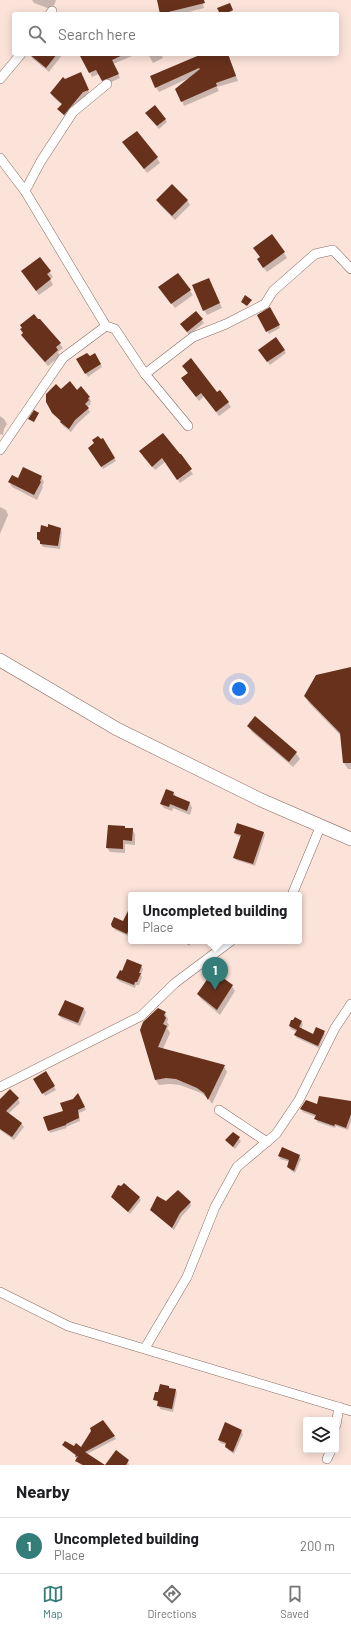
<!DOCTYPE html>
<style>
:root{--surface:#fff;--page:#f2f2f2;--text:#202124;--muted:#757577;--line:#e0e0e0;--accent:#357d79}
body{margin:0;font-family:Barlow,sans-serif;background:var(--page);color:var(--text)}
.controls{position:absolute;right:12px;bottom:12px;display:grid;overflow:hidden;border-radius:4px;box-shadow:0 2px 10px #0003}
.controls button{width:36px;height:36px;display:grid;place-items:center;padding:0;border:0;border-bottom:1px solid var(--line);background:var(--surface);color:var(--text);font:20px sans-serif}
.you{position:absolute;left:239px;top:689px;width:14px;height:14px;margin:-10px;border:3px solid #fff;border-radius:50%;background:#1a73e8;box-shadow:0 0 0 6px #1a73e833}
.badge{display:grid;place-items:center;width:26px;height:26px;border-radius:50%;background:var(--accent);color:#fff;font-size:13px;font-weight:700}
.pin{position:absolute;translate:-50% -33px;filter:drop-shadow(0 1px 2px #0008)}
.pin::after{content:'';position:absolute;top:21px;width:14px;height:12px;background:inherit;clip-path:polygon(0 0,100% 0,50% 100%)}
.popup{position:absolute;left:128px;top:892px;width:174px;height:52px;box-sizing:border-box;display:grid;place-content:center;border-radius:4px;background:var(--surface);filter:drop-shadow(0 1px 3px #0005);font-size:13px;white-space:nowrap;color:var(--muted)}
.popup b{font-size:15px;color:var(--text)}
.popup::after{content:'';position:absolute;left:50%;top:100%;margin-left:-8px;border:8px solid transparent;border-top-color:var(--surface)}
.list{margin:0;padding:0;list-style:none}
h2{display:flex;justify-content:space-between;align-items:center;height:52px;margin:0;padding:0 16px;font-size:17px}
h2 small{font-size:13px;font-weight:400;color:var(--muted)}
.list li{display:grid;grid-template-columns:26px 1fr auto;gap:12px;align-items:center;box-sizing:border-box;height:56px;padding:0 16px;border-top:1px solid var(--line)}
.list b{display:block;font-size:15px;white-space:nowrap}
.list p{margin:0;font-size:13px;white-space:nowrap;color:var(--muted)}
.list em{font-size:13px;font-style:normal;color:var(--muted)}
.icon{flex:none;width:22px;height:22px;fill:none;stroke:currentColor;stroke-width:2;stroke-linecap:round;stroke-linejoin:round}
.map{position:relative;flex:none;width:351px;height:1465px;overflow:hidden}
.search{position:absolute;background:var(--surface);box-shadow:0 2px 10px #0003;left:12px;right:12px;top:12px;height:44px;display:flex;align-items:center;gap:10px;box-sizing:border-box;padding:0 14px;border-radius:4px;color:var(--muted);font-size:15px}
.sheet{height:108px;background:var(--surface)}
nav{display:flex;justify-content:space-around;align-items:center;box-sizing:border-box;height:56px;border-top:1px solid var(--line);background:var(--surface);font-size:11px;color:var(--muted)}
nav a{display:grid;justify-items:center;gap:2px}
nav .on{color:var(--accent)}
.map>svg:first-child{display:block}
</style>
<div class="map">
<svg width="351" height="1465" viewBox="0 0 351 1465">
<rect width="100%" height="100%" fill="#fce3da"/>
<g fill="#0003">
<polygon points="32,0 56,0 53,8 50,9 34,3"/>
<polygon points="158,0 202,0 204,8 181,14 161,14"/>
<polygon points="229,4 233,11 227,14 221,14"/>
<polygon points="30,54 62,54 62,55 49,72 32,58"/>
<polygon points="81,54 137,54 113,64 120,78 105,85 99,74 92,77"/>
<polygon points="148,54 161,54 163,58 153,63"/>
<polygon points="205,54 228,54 238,81 217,87 219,91 184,106 182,101 189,78 159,92 156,87"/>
<polygon points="83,77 90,95 67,119 59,109 62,105 54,98 51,93 64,80"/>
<polygon points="148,116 165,119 167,122 159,129"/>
<polygon points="127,147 157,158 160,163 147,173"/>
<polygon points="158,200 187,200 190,205 175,220 160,205"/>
<polygon points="284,253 287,258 267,272 261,264"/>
<polygon points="40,258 53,277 50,279 53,285 39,295 25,276"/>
<polygon points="211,284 222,308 207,315 204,310"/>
<polygon points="190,291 193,295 175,308 163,292"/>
<polygon points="270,309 280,328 269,334 258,315"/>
<polygon points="202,320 204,323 189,335 183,327"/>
<polygon points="25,340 60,344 63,348 58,352 60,356 48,366"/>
<polygon points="284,350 286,353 270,365 261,353"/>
<polygon points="95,354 102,367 88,377 77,359 90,357"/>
<polygon points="186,370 217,393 220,391 231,407 219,416 204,396 199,401 182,379 188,374"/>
<polygon points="61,391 89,397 91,401 90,403 91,404 87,407 90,412 77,424 71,432 63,426 47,402"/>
<polygon points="0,416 4,419 7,424 4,429 3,435 0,434"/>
<polygon points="162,434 193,474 180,483 165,462 155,470 143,456"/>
<polygon points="103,439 116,461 103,469 91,452"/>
<polygon points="41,477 44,482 42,486 43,487 37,500 12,487 9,482 18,479"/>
<polygon points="0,507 6,510 8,515 0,534"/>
<polygon points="60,529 62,532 60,549 43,547 38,539"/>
<polygon points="351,670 351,769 348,769 344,763 341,736 309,703 305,696"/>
<polygon points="248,726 296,753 300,759 293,767 252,732"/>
<polygon points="166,790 174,793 177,798 190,803 192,808 190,815 173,808 172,811 164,808 161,804"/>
<polygon points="125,827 126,829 132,829 135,834 135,845 125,844 125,853 110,852 107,848"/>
<polygon points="263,832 265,835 255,866 236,860 235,857 241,837 236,835 235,833"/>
<polygon points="242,892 249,895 240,895"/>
<polygon points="131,919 131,930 128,936 115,930 112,924 124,923"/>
<polygon points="183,941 192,941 189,946"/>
<polygon points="141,966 143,969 141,975 142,977 139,985 136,985 135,988 119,981 117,978 123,972"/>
<polygon points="213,972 232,986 235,991 220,1015 201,999 198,994"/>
<polygon points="65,1001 84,1009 86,1012 80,1026 61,1018 59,1015"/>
<polygon points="165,1013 168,1019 167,1022 169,1025 167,1028 170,1033 163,1049 224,1066 227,1072 212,1104 209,1099 201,1093 180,1085 170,1084 159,1085 155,1079 141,1030"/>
<polygon points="301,1022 303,1024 301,1029 314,1035 324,1032 325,1034 319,1048 297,1038 295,1035 297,1032 291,1029 290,1026"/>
<polygon points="46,1073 56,1090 45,1096 35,1079"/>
<polygon points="78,1095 86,1110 79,1113 80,1121 66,1127 67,1128 50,1133 49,1130"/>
<polygon points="18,1099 20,1103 8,1114 21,1123 24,1127 14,1140 0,1130 0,1105"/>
<polygon points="351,1102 351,1121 348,1130 336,1126 335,1128 317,1122 316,1117 303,1112 301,1109 318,1105"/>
<polygon points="233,1133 241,1141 235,1149 226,1141"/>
<polygon points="279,1156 299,1156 301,1159 295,1173 290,1170 288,1167 290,1162 280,1159"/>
<polygon points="112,1197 139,1197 141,1200 130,1214"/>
<polygon points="190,1203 191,1206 182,1216 174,1230 151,1210"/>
<polygon points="169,1386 170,1389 176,1390 177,1393 173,1412 160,1409 158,1403 155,1399 159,1394"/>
<polygon points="103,1421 116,1439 87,1454 102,1465 81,1465 76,1460 76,1456 63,1445 82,1448"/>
<polygon points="241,1431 243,1434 234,1454 228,1450 227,1445 220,1443 219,1440"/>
<polygon points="128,1461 129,1465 110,1465"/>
</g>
<g fill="#67311c">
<polygon points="157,0 204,0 205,3 160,14"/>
<polygon points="230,3 233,10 224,14 220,14 217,8"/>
<polygon points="29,54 57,54 46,68"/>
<polygon points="79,54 125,54 112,60 119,74 102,81 96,70 89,73"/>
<polygon points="202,54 228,54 236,76 216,83 217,86 181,102 175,89 200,69 199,68 155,88 150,76"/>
<polygon points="81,72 89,90 83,92 64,115 57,109 62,104 50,93 63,77 65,79"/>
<polygon points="155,105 166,119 157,126 145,113"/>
<polygon points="137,131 158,157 144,169 122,142"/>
<polygon points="172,184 188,200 172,216 156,200"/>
<polygon points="272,234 285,252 263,268 257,259 260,257 253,248"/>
<polygon points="40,257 51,271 47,274 51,279 36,291 21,271"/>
<polygon points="178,273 191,290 171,304 158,287"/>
<polygon points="209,278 220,303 203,311 192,285"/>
<polygon points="245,295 252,300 247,306 241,302"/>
<polygon points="270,307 280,325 266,332 257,315"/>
<polygon points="196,311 203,319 187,332 180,324"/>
<polygon points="34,314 38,319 40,319 61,343 56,347 58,350 45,362 21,335 23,333 20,329 22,328 20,325"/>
<polygon points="276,337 285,350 267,362 258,350"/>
<polygon points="87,353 90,356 95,353 101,364 85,374 76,359"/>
<polygon points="191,358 217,392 220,390 229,402 216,412 201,393 196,397 181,378 188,373 182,366"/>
<polygon points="70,381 77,390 81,386 90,397 88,398 89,400 85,404 89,408 75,420 69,429 60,422 61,421 52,413 46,402 46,394 56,384 61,389"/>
<polygon points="34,410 39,413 34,422 28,419"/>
<polygon points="163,433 180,454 181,454 192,469 177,480 162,458 152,467 139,451"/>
<polygon points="98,436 101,439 103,438 115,458 101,467 88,448 94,443 92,440"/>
<polygon points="23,467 42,476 40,481 41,482 34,495 8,482 12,475 18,478"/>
<polygon points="48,524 61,528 58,546 40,544 40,541 37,539 37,532 40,532 41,525 48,527"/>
<polygon points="351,667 351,763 343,763 340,733 304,696 316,675"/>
<polygon points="255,716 297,752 289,762 247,726"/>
<polygon points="166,789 174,792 173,795 190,802 187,811 170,804 169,807 160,804"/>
<polygon points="237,823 264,832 253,864 233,858 241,835 234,833"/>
<polygon points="108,825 125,826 125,828 133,828 132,841 123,840 123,849 106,848"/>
<polygon points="131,905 131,924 127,934 112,927 111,924 114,917 123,921"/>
<polygon points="127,959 142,965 139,973 141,973 137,982 135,982 134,985 116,978 120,970 122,971"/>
<polygon points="213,971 233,985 217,1010 197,994"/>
<polygon points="65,1000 84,1008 78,1023 58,1015"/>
<polygon points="158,1008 166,1012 164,1015 166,1018 163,1024 167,1026 158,1047 225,1065 208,1100 204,1093 197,1088 176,1079 166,1078 155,1080 140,1030 143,1022"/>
<polygon points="295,1017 302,1021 299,1027 313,1034 316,1027 325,1031 318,1046 294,1035 297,1030 289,1026 291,1020 293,1020"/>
<polygon points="46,1071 55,1086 42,1094 33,1079"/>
<polygon points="10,1089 19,1098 6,1111 22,1123 12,1137 0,1129 0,1099"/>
<polygon points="78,1093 85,1107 78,1110 79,1118 66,1124 66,1125 48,1131 43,1117 63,1111 60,1103 73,1099"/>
<polygon points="319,1096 351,1101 351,1114 346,1128 335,1124 334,1126 314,1119 316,1115 300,1109 306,1100 317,1104"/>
<polygon points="233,1132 240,1137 233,1147 225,1140"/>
<polygon points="282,1147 300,1155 294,1171 287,1167 289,1160 278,1156"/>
<polygon points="124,1183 140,1197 128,1212 111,1197 118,1185 121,1186"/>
<polygon points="178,1190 191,1202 180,1213 172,1228 150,1210 157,1196 166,1201"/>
<polygon points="160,1384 169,1386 169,1388 176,1389 172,1409 157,1406 158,1401 153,1400 155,1392 158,1392"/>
<polygon points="103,1420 115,1436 85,1452 105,1465 83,1465 75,1461 78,1456 75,1457 76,1455 62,1445 65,1441 74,1446 76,1443 81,1447 91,1431 90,1428"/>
<polygon points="225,1422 242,1430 233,1452 225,1447 226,1443 218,1440"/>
<polygon points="116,1450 129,1460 126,1465 105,1465"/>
</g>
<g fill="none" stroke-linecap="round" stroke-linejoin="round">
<defs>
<g id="minor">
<polyline points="50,14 52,11"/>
<polyline points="0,79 21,54"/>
<polyline points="0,158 25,191 106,326 63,358 0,450"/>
<polyline points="25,191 41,161 73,112 107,84"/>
<polyline points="106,326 115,329 145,374 188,426"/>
<polyline points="145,374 193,337 226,324 265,304 273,291 315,254 333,250 351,269"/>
<polyline points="292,895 321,825"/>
<polyline points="0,1087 141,1016 175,983 231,941"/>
<polyline points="219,1110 267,1142"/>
<polyline points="0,1292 68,1326 351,1411"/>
<polyline points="145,1348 187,1277 215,1207 237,1167 276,1134 299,1100 335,1028 351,1004"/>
<polyline points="336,1425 339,1407"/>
<polyline points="327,1459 331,1450"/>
</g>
<polyline id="secondary" points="0,660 117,729 261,800 351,839"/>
</defs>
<use href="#minor" stroke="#876b62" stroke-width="10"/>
<use href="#secondary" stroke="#876b62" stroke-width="14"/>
<use href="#minor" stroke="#fff" stroke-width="9"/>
<use href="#secondary" stroke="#fff" stroke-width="13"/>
</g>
</svg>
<div class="controls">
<button><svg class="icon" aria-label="layers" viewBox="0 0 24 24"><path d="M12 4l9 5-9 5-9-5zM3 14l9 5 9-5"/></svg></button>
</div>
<div class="you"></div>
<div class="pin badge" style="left:215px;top:990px">1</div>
<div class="popup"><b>Uncompleted building</b>Place</div>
<div class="search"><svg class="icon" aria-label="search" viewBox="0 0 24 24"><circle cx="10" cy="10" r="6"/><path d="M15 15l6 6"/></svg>Search here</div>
</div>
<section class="sheet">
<h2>Nearby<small></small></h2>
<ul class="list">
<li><span class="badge">1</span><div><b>Uncompleted building</b><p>Place</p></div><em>200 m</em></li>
</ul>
</section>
<nav>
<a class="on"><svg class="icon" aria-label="map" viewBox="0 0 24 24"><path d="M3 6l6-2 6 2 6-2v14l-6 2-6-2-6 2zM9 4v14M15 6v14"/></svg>Map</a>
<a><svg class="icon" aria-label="directions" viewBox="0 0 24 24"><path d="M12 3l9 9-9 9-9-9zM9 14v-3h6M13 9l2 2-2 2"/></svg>Directions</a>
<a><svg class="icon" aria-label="saved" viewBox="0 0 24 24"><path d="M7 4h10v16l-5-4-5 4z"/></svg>Saved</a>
</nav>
